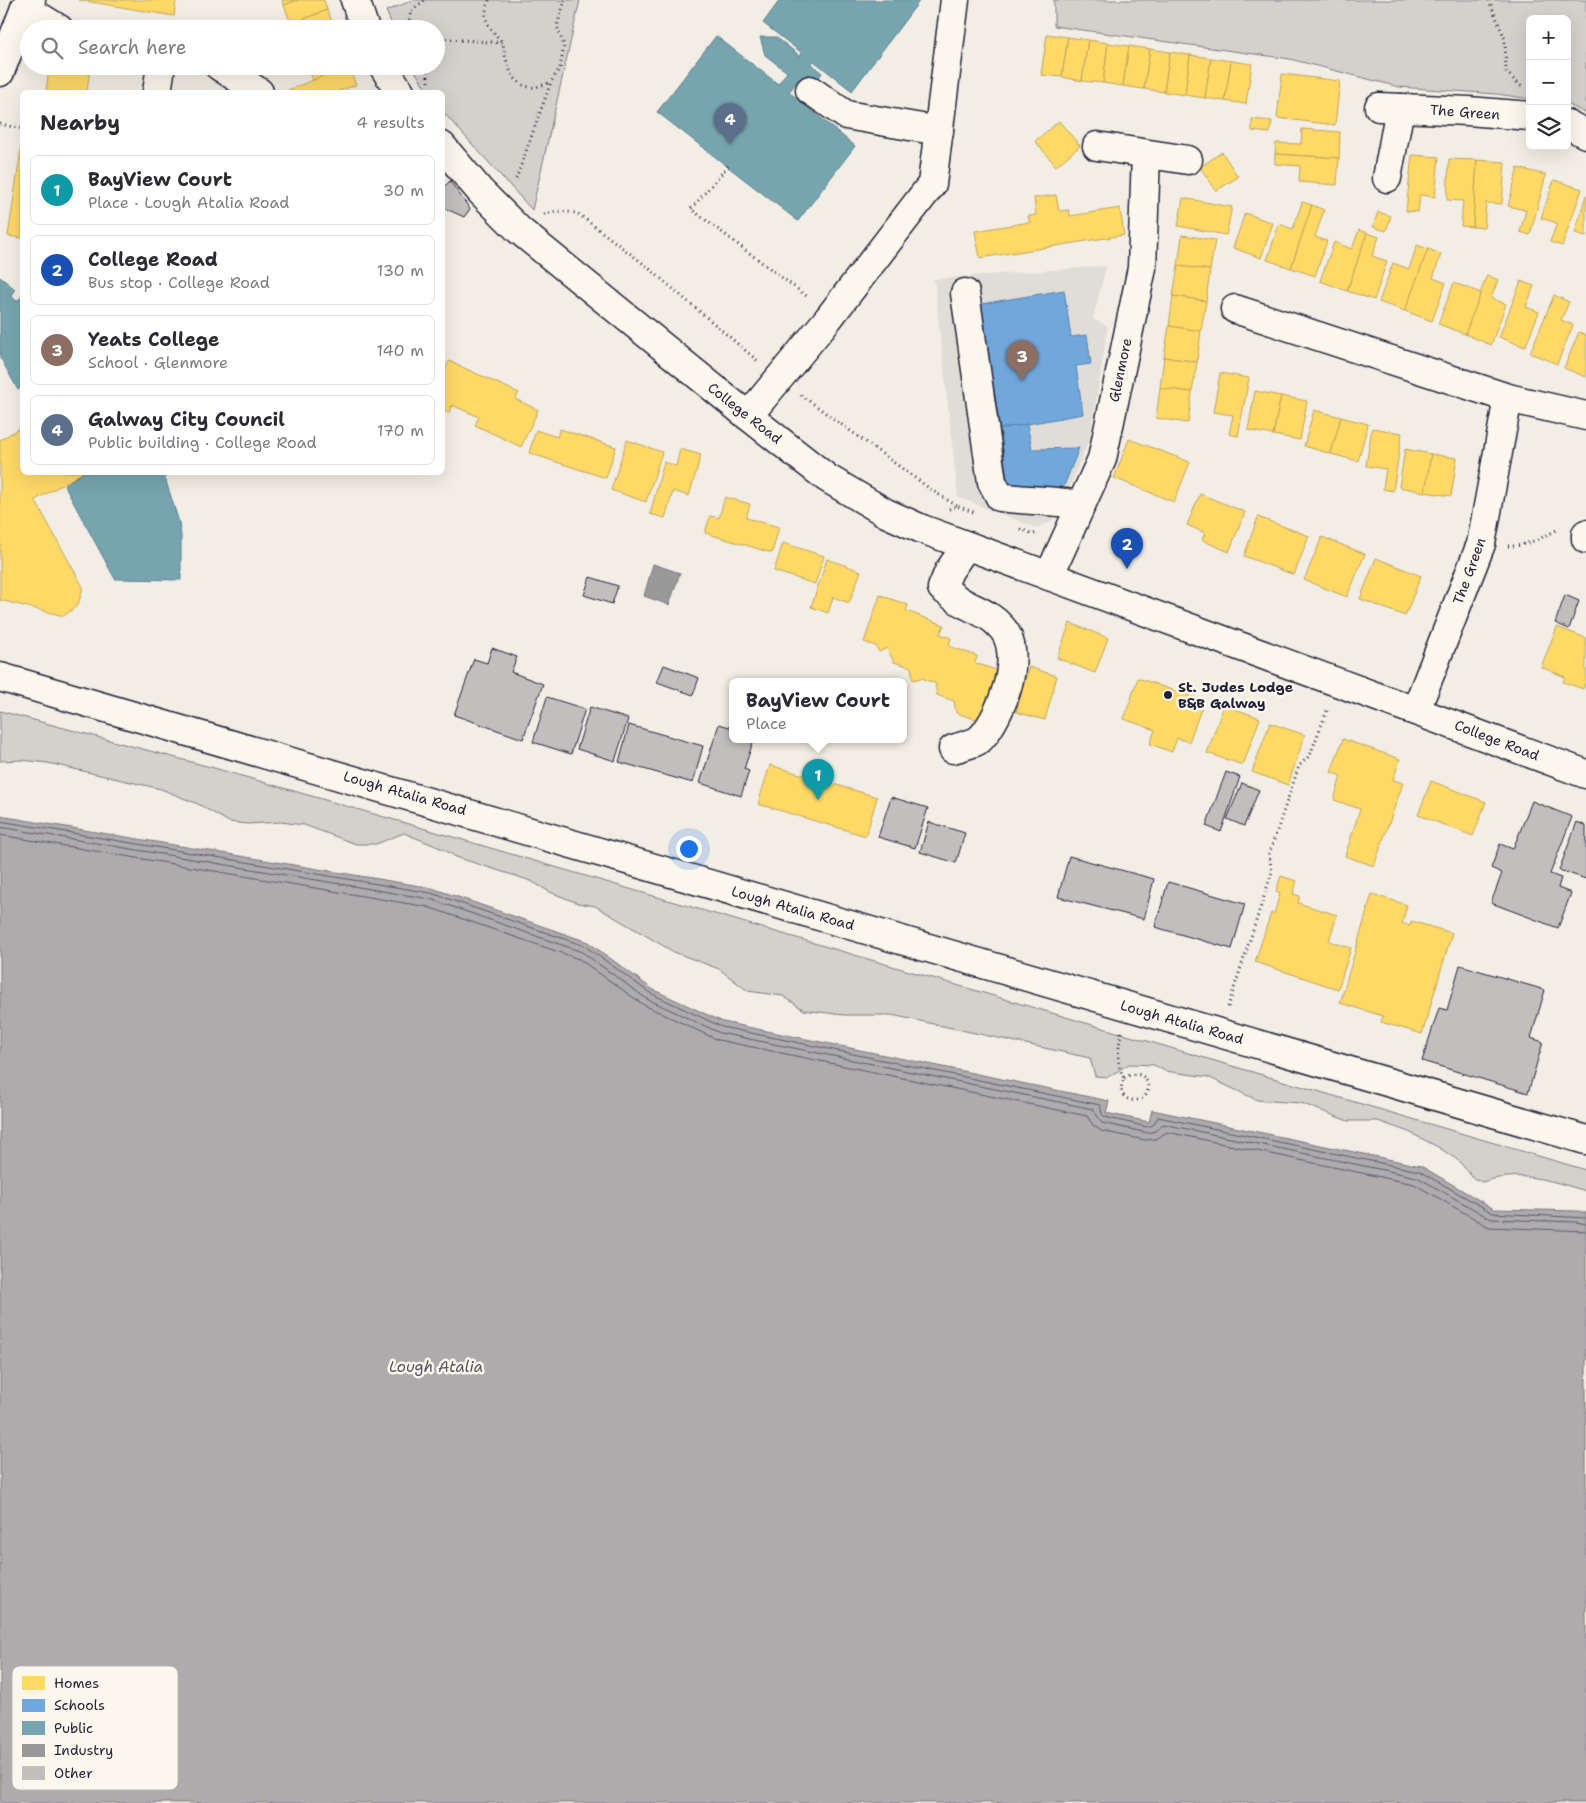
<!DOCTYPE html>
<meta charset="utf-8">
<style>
:root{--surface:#fff;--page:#f7f7f7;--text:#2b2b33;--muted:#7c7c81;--line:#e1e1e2;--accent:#22223b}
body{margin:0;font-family:"Shantell Sans",sans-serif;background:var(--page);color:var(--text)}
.controls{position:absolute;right:15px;top:15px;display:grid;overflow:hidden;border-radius:8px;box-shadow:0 5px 20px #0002}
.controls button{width:45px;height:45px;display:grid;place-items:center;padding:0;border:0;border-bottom:1px solid var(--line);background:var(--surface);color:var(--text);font:25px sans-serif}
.you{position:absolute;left:688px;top:848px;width:18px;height:18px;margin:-12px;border:4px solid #fff;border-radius:50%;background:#1a73e8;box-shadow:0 0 0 8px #1a73e833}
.badge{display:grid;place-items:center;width:32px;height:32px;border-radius:50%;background:var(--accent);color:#fff;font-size:16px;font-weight:700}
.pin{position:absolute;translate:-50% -41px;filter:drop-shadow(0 1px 2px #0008)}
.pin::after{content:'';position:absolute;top:26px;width:18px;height:15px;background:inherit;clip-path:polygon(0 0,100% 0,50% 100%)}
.popup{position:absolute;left:729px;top:678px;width:178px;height:65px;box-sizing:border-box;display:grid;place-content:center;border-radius:8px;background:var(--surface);filter:drop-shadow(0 1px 4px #0005);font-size:16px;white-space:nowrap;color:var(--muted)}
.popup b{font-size:19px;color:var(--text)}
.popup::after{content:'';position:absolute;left:50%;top:100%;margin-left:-10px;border:10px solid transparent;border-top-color:var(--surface)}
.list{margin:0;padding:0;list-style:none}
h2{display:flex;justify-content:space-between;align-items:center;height:65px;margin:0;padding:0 20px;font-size:21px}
h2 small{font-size:16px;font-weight:400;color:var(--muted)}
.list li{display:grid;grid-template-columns:32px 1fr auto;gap:15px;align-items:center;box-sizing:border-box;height:70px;margin:0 10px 10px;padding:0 10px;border:1px solid var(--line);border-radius:8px}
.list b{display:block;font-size:19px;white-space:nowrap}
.list p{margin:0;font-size:16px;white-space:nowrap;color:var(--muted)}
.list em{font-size:16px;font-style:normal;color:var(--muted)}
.icon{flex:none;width:28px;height:28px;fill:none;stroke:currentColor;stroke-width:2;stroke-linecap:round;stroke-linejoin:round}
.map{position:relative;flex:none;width:1586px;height:1803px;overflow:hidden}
.search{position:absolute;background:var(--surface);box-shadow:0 5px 20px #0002;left:20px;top:20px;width:425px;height:55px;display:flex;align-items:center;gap:12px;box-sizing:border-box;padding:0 18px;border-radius:28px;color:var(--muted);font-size:19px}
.panel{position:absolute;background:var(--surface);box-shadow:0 5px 20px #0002;left:20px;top:90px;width:425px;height:385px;border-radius:8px}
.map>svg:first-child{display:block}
</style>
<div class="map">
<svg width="1586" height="1803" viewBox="0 0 1586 1803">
<rect width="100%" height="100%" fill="#f2eee5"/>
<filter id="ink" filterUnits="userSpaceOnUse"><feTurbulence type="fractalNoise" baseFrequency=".02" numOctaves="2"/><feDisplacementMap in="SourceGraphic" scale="10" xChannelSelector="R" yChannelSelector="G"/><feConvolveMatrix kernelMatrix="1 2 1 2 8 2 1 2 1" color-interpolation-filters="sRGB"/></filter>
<g filter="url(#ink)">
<polygon fill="#e0dcd6" points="1106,266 1093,319 1108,326 1090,437 1067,493 1052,521 1037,528 958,497 934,279"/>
<g fill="#d4d1cc" stroke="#7b7a84">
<polygon points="414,0 580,0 532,210 443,112 442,92 428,92 412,66 436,66 436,29 394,29 386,11"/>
<polygon points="1054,0 1586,0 1586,113 1567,104 1567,19 1530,19 1530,99 1497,94 1399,87 1290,59 1054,26"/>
<path d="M0 711 214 768 419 827 1586 1170V1191C1549 1180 1520 1170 1482 1182L1473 1178 1459 1161 1438 1147 1409 1132 1378 1121H1348L1301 1103 1257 1100 1208 1077 1165 1071 1154 1065 1129 1064 1108 1077 1095 1076 1090 1058 892 1015H844L804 1010 783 996 748 991 719 969 674 952 595 906 578 903 550 892 531 881 456 857 443 849 404 833 376 844H356L304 825 281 822 248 824 229 822 198 804 161 789 48 763 22 760 0 761Z"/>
</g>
<polygon fill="#aeabad" stroke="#76747f" points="0,816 432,888 588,942 652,989 723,1022 1109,1101 1106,1113 1149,1122 1152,1110 1421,1166 1494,1209 1578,1211 1586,1213 1586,1803 0,1803"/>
<g fill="#ffd966" stroke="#bda259">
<polygon points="79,0 176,0 174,16"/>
<polygon points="282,0 298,0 284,5"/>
<polygon points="298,0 324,0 327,10 291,24 284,5"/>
<polygon points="327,10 335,29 293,29 291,24"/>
<polygon points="1047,34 1068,37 1062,77 1041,75"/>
<polygon points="1068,37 1088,40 1082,81 1062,77"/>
<polygon points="1088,40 1108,43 1103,83 1082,81"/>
<polygon points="1108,43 1129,46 1123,86 1103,83"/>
<polygon points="1129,46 1150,49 1144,89 1123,86"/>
<polygon points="1150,49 1170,52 1164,92 1144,89"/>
<polygon points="1170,52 1190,55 1185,95 1164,92"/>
<polygon points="1190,55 1211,58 1205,98 1185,95"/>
<polygon points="1211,58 1231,61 1225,101 1205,98"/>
<polygon points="1231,61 1252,64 1246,104 1225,101"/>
<polygon points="49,66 90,66 87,92 46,92"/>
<polygon points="307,66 348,66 313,80"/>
<polygon points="348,66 356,85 336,92 289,92 288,90"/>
<polygon points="1282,74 1340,81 1335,125 1277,118"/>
<polygon points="1252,119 1272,121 1270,133 1252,131"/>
<polygon points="1059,121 1080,146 1056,166 1035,141"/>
<polygon points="1302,129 1340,132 1339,158 1275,154 1276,143 1301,144"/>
<polygon points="22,143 22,238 8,236"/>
<polygon points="1222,152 1238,177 1216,191 1200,167"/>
<polygon points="1275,154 1339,158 1337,185 1299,182 1300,166 1275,164"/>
<polygon points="1412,155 1439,157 1435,197 1420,195 1418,212 1406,211"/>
<polygon points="1449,159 1477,160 1473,227 1461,226 1463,201 1447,200"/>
<polygon points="1477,160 1505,162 1502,204 1486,203 1484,228 1473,227"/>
<polygon points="1518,168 1546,175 1530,235 1520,232 1526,210 1508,206"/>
<polygon points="1554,180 1582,189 1562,246 1550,242 1557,223 1541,218"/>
<polygon points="1056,195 1059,211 1069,210 1070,216 1120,208 1124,235 980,258 975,231 1030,222 1028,216 1036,215 1034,198"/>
<polygon points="1586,195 1586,236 1575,233"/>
<polygon points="1183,198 1232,207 1226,235 1178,226"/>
<polygon points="1302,202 1312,205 1291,268 1267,260 1279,224 1293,229"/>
<polygon points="1312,205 1324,210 1315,237 1327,241 1315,276 1291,268"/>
<polygon points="1378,212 1391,216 1386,231 1373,227"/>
<polygon points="1245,213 1273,223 1261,258 1233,248"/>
<polygon points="1359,230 1367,233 1347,291 1320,281 1334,242 1352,249"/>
<polygon points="1367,233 1379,237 1372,256 1387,261 1374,300 1347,291"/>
<polygon points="1182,235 1215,240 1210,270 1178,266"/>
<polygon points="1417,245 1428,249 1405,311 1379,302 1393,263 1409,269"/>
<polygon points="1428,249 1441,254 1433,278 1446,283 1432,321 1405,311"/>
<polygon points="1178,266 1210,270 1206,301 1173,296"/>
<polygon points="1487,275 1498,280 1491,298 1506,304 1491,345 1465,334"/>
<polygon points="1521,281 1534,286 1526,307 1539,312 1525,347 1499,337"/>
<polygon points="1454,283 1481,293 1465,334 1438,324"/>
<polygon points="1554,295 1569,302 1561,320 1573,325 1557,364 1530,353"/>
<polygon points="1173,296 1206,301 1201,331 1169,326"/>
<polygon points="1169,326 1201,331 1197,362 1164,357"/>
<polygon points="1579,332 1586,335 1586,377 1564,368"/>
<polygon points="1164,357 1197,362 1192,392 1160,388"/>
<polygon points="449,361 519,393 515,399 538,410 521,447 475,425 479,417 452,405 449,413 442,410 442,375"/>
<polygon points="1220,373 1249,378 1238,436 1229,434 1233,415 1213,412"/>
<polygon points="1160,388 1192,392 1188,423 1156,418"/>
<polygon points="1255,391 1281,396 1273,435 1248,430"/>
<polygon points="1281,396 1307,401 1300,440 1273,435"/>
<polygon points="1314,410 1341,417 1331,454 1304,446"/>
<polygon points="1341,417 1368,424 1358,461 1331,454"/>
<polygon points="22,427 22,472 84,472 35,500 83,587 78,605 64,616 0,600 0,440"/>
<polygon points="1372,428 1402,433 1393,491 1383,489 1386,469 1366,466"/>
<polygon points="560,429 616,447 606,478 529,453 536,430 557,437"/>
<polygon points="1129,439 1190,462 1174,502 1114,478"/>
<polygon points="627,440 662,452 646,502 611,490"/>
<polygon points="680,449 701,455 689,496 673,491 665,518 650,514 664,462 676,466"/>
<polygon points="1405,449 1431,454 1425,492 1399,487"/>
<polygon points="1431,454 1457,458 1451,496 1425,492"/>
<polygon points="1200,494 1245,512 1229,552 1202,540 1205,533 1187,525"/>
<polygon points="725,497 750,504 746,518 779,527 772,553 705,533 710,516 719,518"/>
<polygon points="1258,517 1309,536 1294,575 1244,556"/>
<polygon points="1322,537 1365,554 1347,597 1304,580"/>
<polygon points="783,543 824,556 815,584 774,571"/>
<polygon points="1376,558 1421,576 1405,616 1360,599"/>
<polygon points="827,559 861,571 849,603 833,597 828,613 811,607"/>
<polygon points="880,595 908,605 906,611 944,625 940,634 951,638 949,646 977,656 975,663 999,671 982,721 956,713 954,701 937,695 935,683 921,678 913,680 911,667 894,662 887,648 879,652 876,646 864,642"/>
<polygon points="1070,623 1108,638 1095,673 1057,658"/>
<polygon points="1557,627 1586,638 1586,680 1583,689 1563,682 1565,677 1541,667"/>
<polygon points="1029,667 1057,676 1045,720 1016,712"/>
<polygon points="1138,678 1204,701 1189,742 1177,738 1172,752 1150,744 1155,730 1124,719"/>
<polygon points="1224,705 1260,718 1243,765 1207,753"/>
<polygon points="1270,723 1305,735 1288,785 1252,772"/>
<polygon points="1343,739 1400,759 1393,780 1403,783 1374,866 1345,856 1360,809 1334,800 1341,776 1331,772"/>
<polygon points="770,765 877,797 866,836 758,804"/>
<polygon points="1431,781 1486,802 1473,836 1418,815"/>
<polygon points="1281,876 1297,881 1293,894 1300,896 1298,903 1337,915 1329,941 1351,948 1338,989 1255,962 1271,913 1274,914 1280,893 1276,891"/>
<polygon points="1372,894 1407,905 1402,923 1410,926 1411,921 1452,933 1422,1034 1381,1022 1383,1016 1340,1003"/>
</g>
<g fill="#6fa8dc" stroke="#5880ac">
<polygon points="1064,290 1071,337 1087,335 1091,364 1076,366 1083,414 1000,429 981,304"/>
<polygon points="1027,424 1032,449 1079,448 1064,486 1059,490 1010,496 1000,429"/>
</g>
<g fill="#76a5af" stroke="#5d7e8c">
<polygon points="780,0 920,0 852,91 814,61 811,64 822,73 810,90 798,80 789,92 855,146 798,221 657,112 716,36 778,84 787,72 765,55 760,37 776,37 800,56 802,53 763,23"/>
<polygon points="0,277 15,289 11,295 16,301 22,297 22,387 18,390 0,357"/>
<polygon points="84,472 163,472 179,522 181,536 181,580 115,579 64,485"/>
</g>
<polygon fill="#999" stroke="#75757d" points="653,564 680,573 669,605 644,596"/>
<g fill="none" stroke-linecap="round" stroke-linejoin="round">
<g stroke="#5a5969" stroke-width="1">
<polyline points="0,821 431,893 585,946 650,993 722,1027 1100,1105 1102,1114 1105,1117 1147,1127 1153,1125 1158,1117 1419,1171 1493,1213 1586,1218"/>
<polyline points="0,827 430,899 582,952 647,999 720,1033 1093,1109 1102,1123 1148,1133 1155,1131 1163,1124 1417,1177 1491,1219 1576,1222 1586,1224"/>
<polyline points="0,835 428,907 579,959 644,1005 718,1040 1087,1116 1093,1125 1101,1131 1145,1140 1155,1139 1167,1132 1414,1184 1489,1227 1586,1231"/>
</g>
</g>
<g fill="#c2bebe" stroke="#22223b">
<polygon points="450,181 470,209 464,217 442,207 442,189"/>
<polygon points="590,577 618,586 612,604 584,595"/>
<polygon points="1565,595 1579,601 1569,629 1555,623"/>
<polygon points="492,648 517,657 511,672 543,684 523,739 454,715 474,659 487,663"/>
<polygon points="664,665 699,678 693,695 657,682"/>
<polygon points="547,697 585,709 571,754 533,742"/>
<polygon points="590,707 628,719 615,761 577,749"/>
<polygon points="719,724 733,728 733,739 754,739 744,769 749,771 741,796 700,783"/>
<polygon points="629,725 703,746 693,783 619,762"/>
<polygon points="1226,772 1240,777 1221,832 1206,826"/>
<polygon points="1242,783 1259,790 1244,826 1227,819"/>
<polygon points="891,797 928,808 915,848 878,837"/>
<polygon points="1532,801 1572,817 1550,874 1561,878 1558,888 1571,893 1558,928 1491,903 1502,873 1491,868 1500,844 1513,849"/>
<polygon points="929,822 965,833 956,863 920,852"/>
<polygon points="1577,822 1586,826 1586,879 1559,870"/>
<polygon points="1069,856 1154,879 1144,919 1058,897"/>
<polygon points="1168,882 1245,904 1232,949 1155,927"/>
<polygon points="1460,965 1545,990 1531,1038 1543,1042 1528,1093 1422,1061 1439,1008 1447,1010"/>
</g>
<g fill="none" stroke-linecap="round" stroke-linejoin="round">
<defs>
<g id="minor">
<polyline points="25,8 59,29"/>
<polyline points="219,66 259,92"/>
<polyline points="0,72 25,8 31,0"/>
<polyline points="810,90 846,115 939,131"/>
<polyline points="157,92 161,66"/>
<polyline points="1379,107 1468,111 1530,116"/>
<polyline points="1567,124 1586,134"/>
<polyline points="1097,146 1188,160"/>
<polyline points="1387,178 1400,108"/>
<path d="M965 293 992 482 1000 497C1027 501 1054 500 1081 505"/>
<polyline points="1235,309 1508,398 1586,416"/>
<polyline points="748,416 828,319 932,184 955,0"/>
<polyline points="1586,534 1586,539"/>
<polyline points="1049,576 1102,459 1142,268 1146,154"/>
<polyline points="0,677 1586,1140"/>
<polyline points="1416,710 1481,544 1508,398"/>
<path d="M953 749C961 746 975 744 981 738 1002 715 1025 654 1002 628 992 616 981 612 967 605 958 601 950 594 942 588L949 571 966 546"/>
</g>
<g id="major">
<polyline points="355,0 365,29"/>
<polyline points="383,66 400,92"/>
<polyline points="442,146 480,191 519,230 748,416 827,478 886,513 922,529 1586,774"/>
</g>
</defs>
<use href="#minor" stroke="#22223b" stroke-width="31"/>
<use href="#major" stroke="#22223b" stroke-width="31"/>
<g stroke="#22223b" stroke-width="3" stroke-dasharray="1 4" stroke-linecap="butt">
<path d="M489 0C481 21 489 27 503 43"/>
<polyline points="1489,0 1505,39 1506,72 1522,87"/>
<polyline points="410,29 408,27 411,11 425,0"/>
<path d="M436 38 503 43C505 59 511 86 531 87 537 88 545 84 551 82"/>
<polyline points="428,66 428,86"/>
<polyline points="0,124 22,129"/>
<polyline points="728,166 691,209 809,298"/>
<polyline points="516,179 551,82 560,68 564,46 557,26 565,0"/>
<polyline points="544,214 558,211 577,213 645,265 759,362"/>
<polyline points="801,395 933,491 957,506"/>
<polyline points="949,509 957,506 976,513"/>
<polyline points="1020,529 1034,534 1038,533"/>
<path d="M1508 546C1526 547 1544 536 1559 529"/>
<polyline points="1228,1007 1272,872 1269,854 1299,766 1310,755 1328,708"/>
<path d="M1121 1032C1119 1049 1115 1062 1124 1078 1110 1108 1156 1106 1147 1082 1143 1072 1132 1073 1124 1078"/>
</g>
<use href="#minor" stroke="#fbf7ec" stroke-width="28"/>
<use href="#major" stroke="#fbf7ec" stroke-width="28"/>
</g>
</g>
<circle fill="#22223b" stroke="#fbf7ec" stroke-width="2" cx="1168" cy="695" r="5"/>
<g text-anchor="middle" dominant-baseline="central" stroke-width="5" stroke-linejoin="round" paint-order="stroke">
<g font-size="14" fill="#22223b" stroke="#fbf7ec">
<text transform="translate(1465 112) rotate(4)">The Green</text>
<text transform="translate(1120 370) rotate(-78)">Glenmore</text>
<text transform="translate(745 413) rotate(38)">College Road</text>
<text transform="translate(1469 571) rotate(-70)">The Green</text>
<text transform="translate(1497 740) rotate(21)">College Road</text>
<text transform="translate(405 793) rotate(16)">Lough Atalia Road</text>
<text transform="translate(793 908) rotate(16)">Lough Atalia Road</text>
<text transform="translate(1182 1022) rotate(16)">Lough Atalia Road</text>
</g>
<g font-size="14" font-weight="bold" fill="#22223b" stroke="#fbf7ec" text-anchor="start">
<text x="1178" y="687">St. Judes Lodge<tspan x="1178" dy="16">B&amp;B Galway</tspan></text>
</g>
<g font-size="15" font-style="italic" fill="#535263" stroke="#fbf7ec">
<text x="436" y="1367">Lough Atalia</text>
</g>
</g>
<rect x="12" y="1666" width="166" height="124" rx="8" fill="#fbf7ec" stroke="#bab7b7" stroke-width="1"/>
<rect x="22" y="1676" width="23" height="14" fill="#ffd966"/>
<rect x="22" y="1699" width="23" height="13" fill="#6fa8dc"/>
<rect x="22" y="1721" width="23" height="14" fill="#76a5af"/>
<rect x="22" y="1744" width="23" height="13" fill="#999"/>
<rect x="22" y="1766" width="23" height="14" fill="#c2bebe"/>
<g font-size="14" fill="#22223b">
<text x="54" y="1688">Homes</text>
<text x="54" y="1710">Schools</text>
<text x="54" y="1733">Public</text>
<text x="54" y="1755">Industry</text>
<text x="54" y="1778">Other</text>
</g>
</svg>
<div class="controls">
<button>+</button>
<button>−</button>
<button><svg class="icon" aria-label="layers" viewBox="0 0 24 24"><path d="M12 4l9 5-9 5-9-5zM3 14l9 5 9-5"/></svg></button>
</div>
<div class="you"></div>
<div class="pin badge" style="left:818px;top:800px;background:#0f9aa8">1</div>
<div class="popup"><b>BayView Court</b>Place</div>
<div class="pin badge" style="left:1127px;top:569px;background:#1a4fb4">2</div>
<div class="pin badge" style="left:1022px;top:381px;background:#8d6e63">3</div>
<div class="pin badge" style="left:730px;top:144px;background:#5c6f8a">4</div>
<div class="search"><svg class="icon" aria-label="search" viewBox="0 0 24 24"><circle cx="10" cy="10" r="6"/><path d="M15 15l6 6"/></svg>Search here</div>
<section class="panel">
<h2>Nearby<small>4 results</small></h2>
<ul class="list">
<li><span class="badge" style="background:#0f9aa8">1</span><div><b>BayView Court</b><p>Place · Lough Atalia Road</p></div><em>30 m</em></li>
<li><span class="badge" style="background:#1a4fb4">2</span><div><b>College Road</b><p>Bus stop · College Road</p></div><em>130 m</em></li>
<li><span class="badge" style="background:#8d6e63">3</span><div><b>Yeats College</b><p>School · Glenmore</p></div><em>140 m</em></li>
<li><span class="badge" style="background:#5c6f8a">4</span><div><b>Galway City Council</b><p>Public building · College Road</p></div><em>170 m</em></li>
</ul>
</section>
</div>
